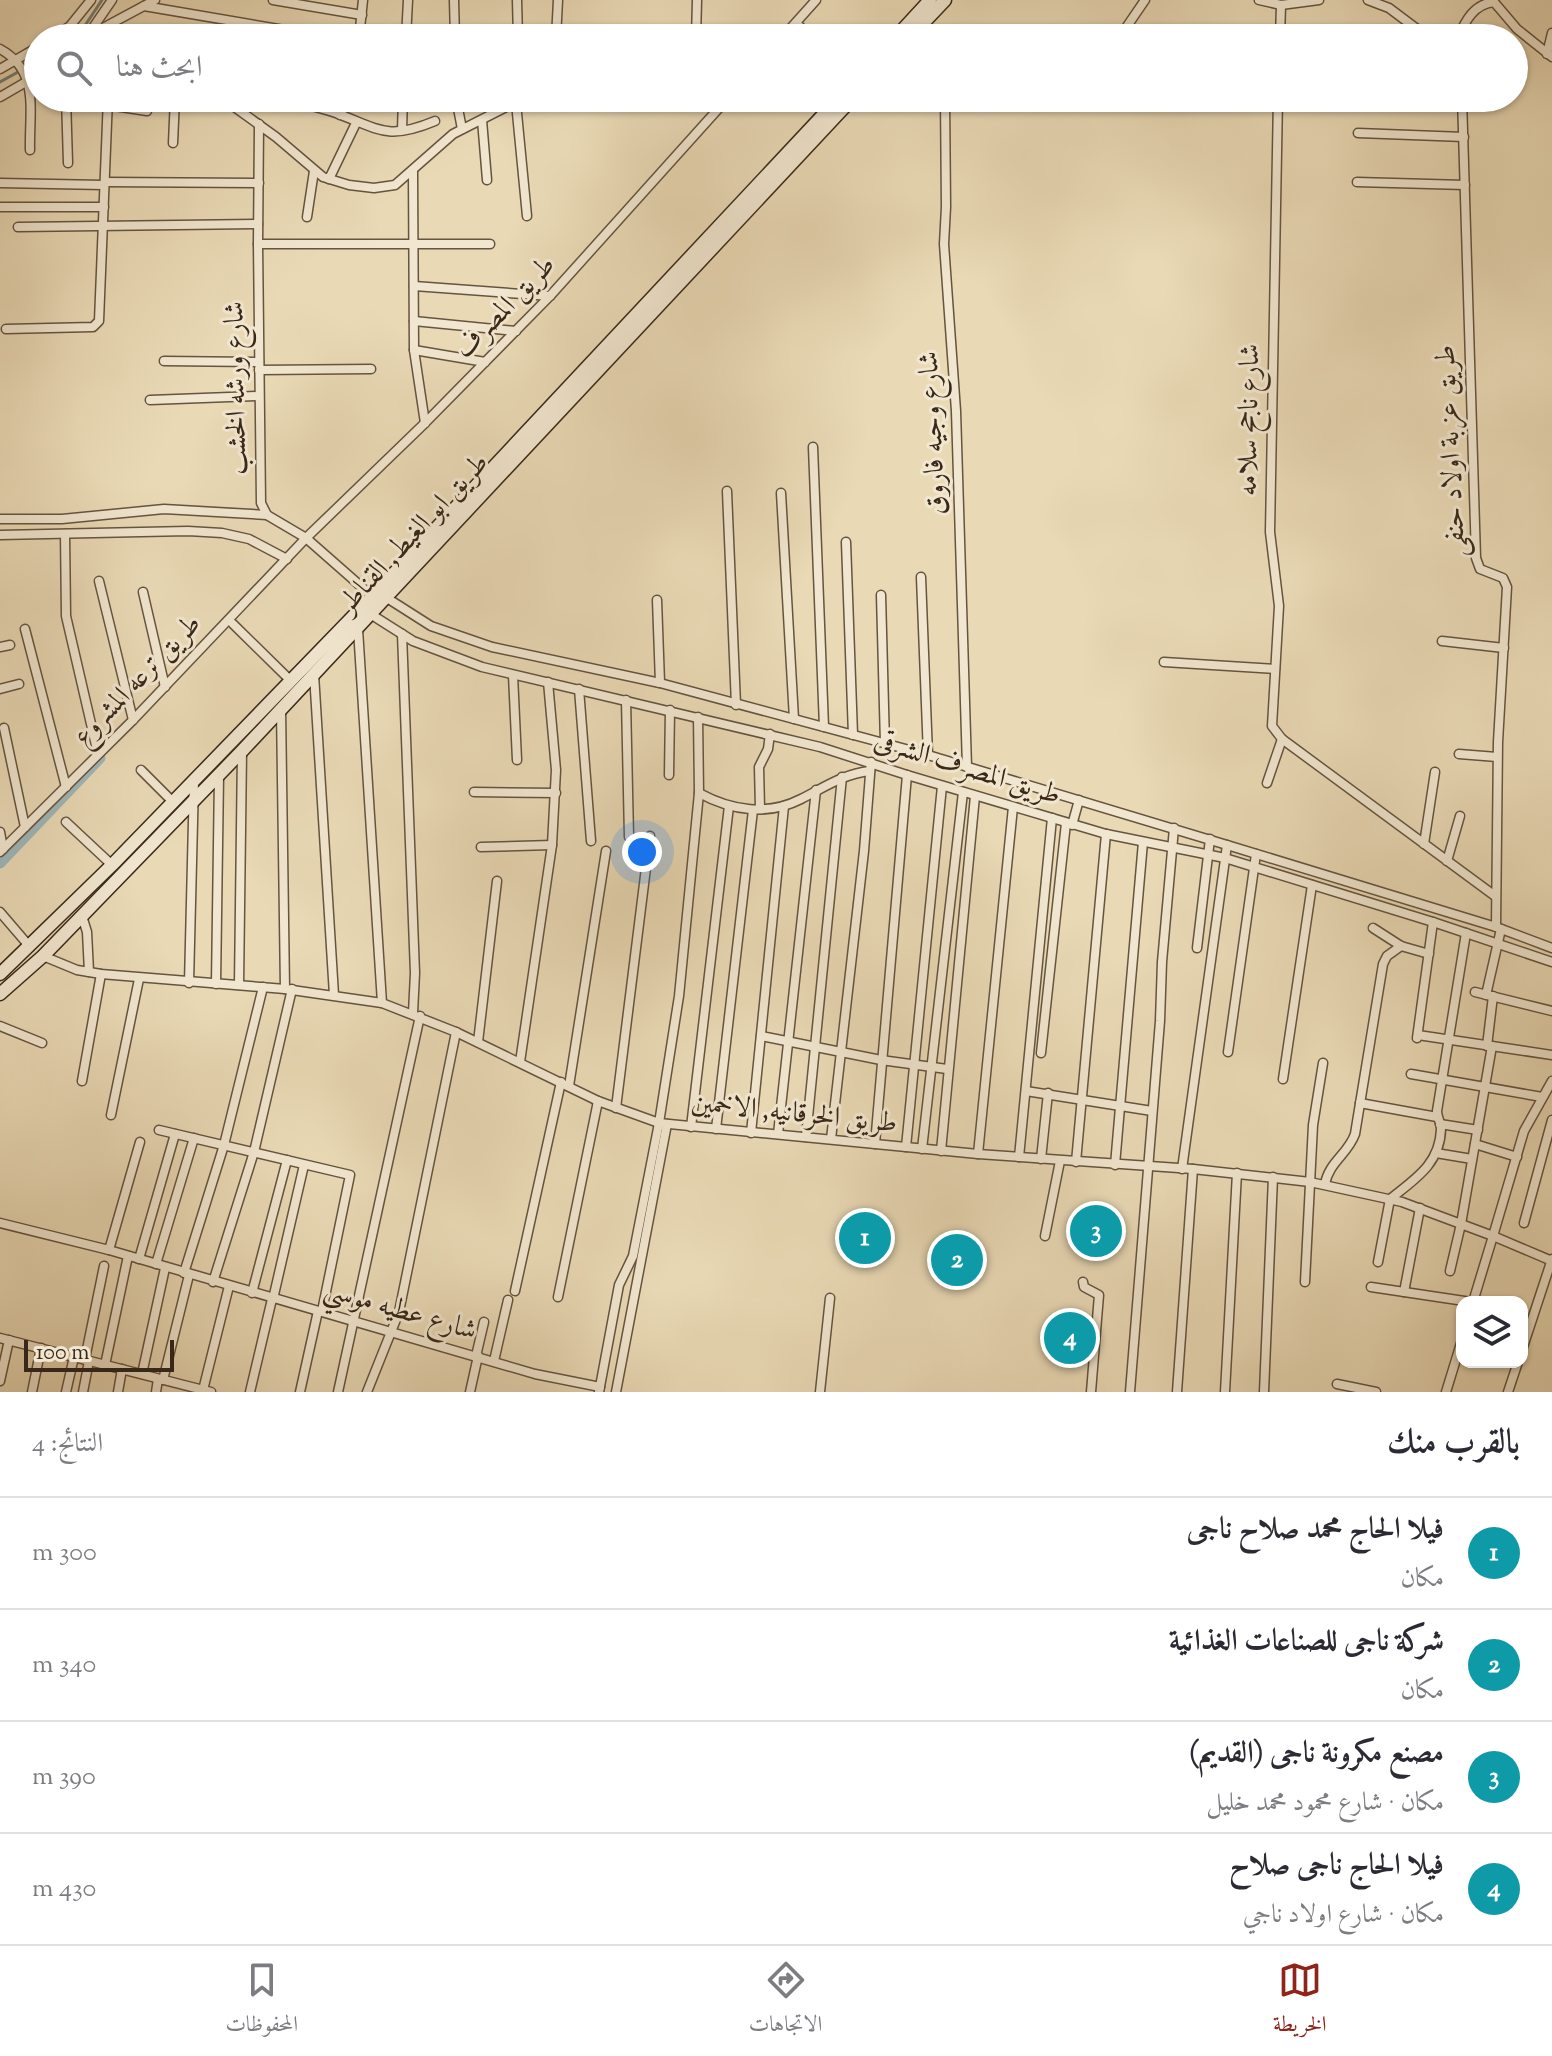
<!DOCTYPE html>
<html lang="ar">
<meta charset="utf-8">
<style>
:root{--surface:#fff;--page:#f7f7f7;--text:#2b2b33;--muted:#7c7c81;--line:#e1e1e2;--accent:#8f2418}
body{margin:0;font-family:"Sorts Mill Goudy",Amiri,serif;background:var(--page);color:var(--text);direction:rtl}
.controls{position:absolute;right:24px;bottom:24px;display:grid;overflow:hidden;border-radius:16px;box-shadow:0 2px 6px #0004}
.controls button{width:72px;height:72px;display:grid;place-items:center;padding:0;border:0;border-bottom:2px solid var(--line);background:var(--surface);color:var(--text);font:40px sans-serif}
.scale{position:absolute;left:24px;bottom:20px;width:150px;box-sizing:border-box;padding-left:8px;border:4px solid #392818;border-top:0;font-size:22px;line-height:28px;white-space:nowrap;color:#392818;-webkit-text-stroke:6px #f1e6cf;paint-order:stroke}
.you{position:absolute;left:642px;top:852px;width:28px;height:28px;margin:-20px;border:6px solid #fff;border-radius:50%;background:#1a73e8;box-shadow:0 0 0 12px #1a73e833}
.badge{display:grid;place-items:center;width:52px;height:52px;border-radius:50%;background:var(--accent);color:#fff;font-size:26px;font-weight:700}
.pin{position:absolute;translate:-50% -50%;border:4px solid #fff;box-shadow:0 2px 8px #0006}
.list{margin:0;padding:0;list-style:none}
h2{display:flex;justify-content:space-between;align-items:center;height:104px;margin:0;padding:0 32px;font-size:34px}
h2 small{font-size:26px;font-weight:400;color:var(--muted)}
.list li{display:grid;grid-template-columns:52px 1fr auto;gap:24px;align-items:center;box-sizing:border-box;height:112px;padding:0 32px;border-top:2px solid var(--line)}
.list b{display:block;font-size:30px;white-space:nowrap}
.list p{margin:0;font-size:26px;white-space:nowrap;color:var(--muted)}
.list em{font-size:26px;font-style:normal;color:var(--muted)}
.icon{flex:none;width:44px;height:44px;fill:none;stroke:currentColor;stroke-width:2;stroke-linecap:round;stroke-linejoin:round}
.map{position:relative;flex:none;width:1552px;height:1392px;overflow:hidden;direction:ltr}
.search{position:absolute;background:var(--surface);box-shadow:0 2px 6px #0004;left:24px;right:24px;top:24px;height:88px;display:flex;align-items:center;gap:20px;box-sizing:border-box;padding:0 28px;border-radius:44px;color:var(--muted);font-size:30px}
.sheet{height:552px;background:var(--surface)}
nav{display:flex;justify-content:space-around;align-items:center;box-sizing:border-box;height:112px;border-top:2px solid var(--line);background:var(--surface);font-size:22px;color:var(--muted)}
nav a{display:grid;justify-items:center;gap:4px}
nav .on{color:var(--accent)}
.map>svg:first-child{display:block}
</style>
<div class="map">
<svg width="1552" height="1392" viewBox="0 0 1552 1392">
<rect width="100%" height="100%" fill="#e9d9b5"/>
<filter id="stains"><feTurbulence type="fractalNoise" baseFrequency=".0025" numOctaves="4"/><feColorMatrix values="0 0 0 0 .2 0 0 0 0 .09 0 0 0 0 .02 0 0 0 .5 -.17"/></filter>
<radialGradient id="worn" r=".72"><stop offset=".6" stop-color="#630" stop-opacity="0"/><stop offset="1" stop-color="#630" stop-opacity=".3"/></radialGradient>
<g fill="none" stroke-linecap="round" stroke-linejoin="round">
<g stroke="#757e79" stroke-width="3">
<polyline points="72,38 84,27 102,0"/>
<polyline points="0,82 38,61"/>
</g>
<polyline stroke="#9db7ba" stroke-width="11" points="0,863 100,758"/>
<defs>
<g id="street">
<polyline points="273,0 362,15"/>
<polyline points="454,0 455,38"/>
<polyline points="517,0 518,38"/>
<polyline points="1259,0 1281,5 1319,0"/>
<polyline points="1368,0 1389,8 1429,38"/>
<polyline points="1494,2 1517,29 1552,57"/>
<polyline points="144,6 332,38"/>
<polyline points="796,23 812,38"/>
<polyline points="90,32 112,0"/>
<polyline points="88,36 155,0"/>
<polyline points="52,38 70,26 91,0"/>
<polyline points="359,38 363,0"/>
<polyline points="406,38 408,0"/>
<polyline points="556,38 558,0"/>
<polyline points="696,38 697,0"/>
<polyline points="782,38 816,0"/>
<polyline points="1119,38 1145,0"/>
<polyline points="1280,38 1281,5"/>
<path d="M1458 38C1465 21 1474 4 1494 2"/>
<path d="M0 49C40 71 29 110 30 150"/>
<polyline points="1547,54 1552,33"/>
<polyline points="0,69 38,47"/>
<polyline points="0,97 38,75"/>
<polyline points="66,98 68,163"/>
<polyline points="222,98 276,137 323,177 349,185 374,188 395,185 453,134 524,98"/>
<path d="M280 98C299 103 318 107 336 113 379 129 387 141 435 121"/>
<polyline points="456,98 462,129"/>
<polyline points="945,98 946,207 944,244 956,411 967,767"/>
<polyline points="1278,98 1270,532 1279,606 1272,726 1282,739 1495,896"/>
<polyline points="1462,98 1476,558 1480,569 1503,578 1507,587 1498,742 1496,927"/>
<polyline points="1399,101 1462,102"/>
<polyline points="516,103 527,216"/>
<polyline points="108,105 147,111"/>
<polyline points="456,105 474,98"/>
<polyline points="340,115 349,98"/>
<polyline points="482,120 487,180"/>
<polyline points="259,124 258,244 261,503 267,515 306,538 372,596"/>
<polyline points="402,130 403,98"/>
<polyline points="1358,133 1464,137"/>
<polyline points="173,143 175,98"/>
<polyline points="413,172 414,350 425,423"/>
<polyline points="329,179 356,123"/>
<polyline points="105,182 259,183"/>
<polyline points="1357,182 1465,185"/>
<polyline points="0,183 104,185"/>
<polyline points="0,207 104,207"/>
<polyline points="307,217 314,171"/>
<polyline points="18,227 258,224"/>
<polyline points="258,244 490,244"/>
<polyline points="414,286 550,296"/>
<polyline points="414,321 516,331"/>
<polyline points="6,329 93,327 99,321 108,98"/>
<polyline points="414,350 485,362"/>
<polyline points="164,361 259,362"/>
<polyline points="259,370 371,369"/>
<polyline points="150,400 259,396"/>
<polyline points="813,447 824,727"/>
<polyline points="727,491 736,705"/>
<polyline points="781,493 794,719"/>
<polyline points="0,519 62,519 164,509 267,515"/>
<polyline points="65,534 66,616 98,754"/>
<polyline points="0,535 188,531 222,533 249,539 287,559"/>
<polyline points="846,542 853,735"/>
<polyline points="921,577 928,755"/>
<polyline points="99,581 133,720"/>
<polyline points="143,592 165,687"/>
<polyline points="881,595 885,744"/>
<polyline points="387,598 431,626 492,647 660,683 928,755 1227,845 1496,927 1552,948"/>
<polyline points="657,600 660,683"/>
<polyline points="372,615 413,641 482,667 820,747 907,775 1106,834 1225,858 1433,922 1552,962"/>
<polyline points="233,624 291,681"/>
<polyline points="25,629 66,787"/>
<polyline points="358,629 382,1003"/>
<polyline points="402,634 415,973 413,1013"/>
<polyline points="1442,641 1504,648"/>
<polyline points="0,647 10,645"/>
<polyline points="1164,662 1275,669"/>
<polyline points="314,674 334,995"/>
<polyline points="513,675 517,760"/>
<polyline points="0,689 19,684"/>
<polyline points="579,689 591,841"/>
<polyline points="626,700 629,837"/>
<polyline points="281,709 285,989"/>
<polyline points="4,728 25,827"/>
<polyline points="1459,754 1497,757"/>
<polyline points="141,770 173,802"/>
<polyline points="669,775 670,710"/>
<polyline points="1267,783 1282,739"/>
<polyline points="474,792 556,793"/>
<path d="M699 793C732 811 768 816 801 799 825 787 843 774 870 771"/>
<polyline points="760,809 759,767 768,749 770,734"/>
<polyline points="66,822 112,865"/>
<polyline points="1072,825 1079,800"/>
<polyline points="0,832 3,849"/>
<polyline points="1424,844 1435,772"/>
<polyline points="481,847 552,845"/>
<polyline points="0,852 133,720 306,538 425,423 550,296 728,98"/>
<polyline points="1447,861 1460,816"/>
<polyline points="0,912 30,947"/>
<polyline points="82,916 87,932 89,972"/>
<polyline points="1373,928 1401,946 1429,954"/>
<polyline points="1197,948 1210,839"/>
<polyline points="43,956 77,970 101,974 285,989 382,1003 456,1032 598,1101 659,1123 978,1154 1193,1169 1310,1182 1402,1202 1493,1236 1473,1302"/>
<polyline points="189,983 194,781"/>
<polyline points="216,984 219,776"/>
<polyline points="239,985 242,751"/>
<polyline points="1475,992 1552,1011"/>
<polyline points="1486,995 1501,929"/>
<polyline points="0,1026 42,1043"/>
<polyline points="1418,1035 1552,1055"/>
<polyline points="761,1036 881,1060 947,1069"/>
<polyline points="1417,1038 1433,922"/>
<polyline points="478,1042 497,881"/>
<polyline points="1487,1046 1493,996"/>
<polyline points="1228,1052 1256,854"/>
<polyline points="1041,1053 1066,823"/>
<polyline points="520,1062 552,845 556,770 548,682"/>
<polyline points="1411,1074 1542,1097"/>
<polyline points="1283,1079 1312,885"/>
<polyline points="82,1081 101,974"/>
<polyline points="1552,1081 1524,1131 1493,1236 1552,1261"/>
<polyline points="569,1086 606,851"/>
<polyline points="1026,1091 1152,1111"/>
<polyline points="1360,1103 1437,1117"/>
<polyline points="616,1108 650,836"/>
<polyline points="111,1115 139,979"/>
<polyline points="1440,1124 1478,1130"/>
<polyline points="691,1127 729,806"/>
<polyline points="716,1129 753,810"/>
<polyline points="159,1130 350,1175 322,1311"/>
<polyline points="751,1133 784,806"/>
<polyline points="778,1134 816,790"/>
<polyline points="806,1137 842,777"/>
<polyline points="831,1139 864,851 871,762"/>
<polyline points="875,1144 907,775"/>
<polyline points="1475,1144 1517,1157"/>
<polyline points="906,1147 942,786"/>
<polyline points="922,1149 963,792"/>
<polyline points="941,1151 975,796"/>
<polyline points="1436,1153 1472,1159"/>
<polyline points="978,1154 1013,807"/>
<polyline points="1019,1157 1052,818"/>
<polyline points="1041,1159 1048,1093"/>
<polyline points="1076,1162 1106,834"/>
<polyline points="1115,1165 1143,842"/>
<polyline points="1182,1169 1227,845"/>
<path d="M1325 1184C1329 1162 1348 1154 1355 1134L1383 964 1387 956 1401 946"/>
<polyline points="0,1223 109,1250 535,1374 600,1387"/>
<polyline points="1524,1223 1552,1120"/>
<polyline points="1045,1236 1060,1161"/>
<polyline points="109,1250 140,1142"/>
<polyline points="139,1259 175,1134"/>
<path d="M1378 1262 1390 1199C1415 1179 1440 1164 1441 1129 1441 1123 1437 1117 1437 1111L1466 933"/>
<polyline points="156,1264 194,1138"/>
<polyline points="1450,1271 1461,1224 1492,1046"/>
<polyline points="184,1273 224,1145 263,987"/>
<polyline points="213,1282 254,1152 292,989"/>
<polyline points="1083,1282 1084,1287 1099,1295 1091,1392"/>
<polyline points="1305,1282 1313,1125 1323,1063"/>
<polyline points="1371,1287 1471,1302"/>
<polyline points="515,1291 561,1082"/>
<polyline points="1404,1292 1420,1208"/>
<polyline points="252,1293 287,1160"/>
<polyline points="558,1297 598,1101"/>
<polyline points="273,1299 304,1165"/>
<polyline points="0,1338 211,1392"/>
<polyline points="1522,1350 1552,1259"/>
<polyline points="476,1356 484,1322"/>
<polyline points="85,1359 104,1266"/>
<polyline points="494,1361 508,1300"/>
<polyline points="105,1365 128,1256"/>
<polyline points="142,1374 165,1268"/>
<polyline points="163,1380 189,1275"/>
<polyline points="0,1381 9,1340"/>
<polyline points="1337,1384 1376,1392"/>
<polyline points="203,1390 229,1286"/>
<polyline points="32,1392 41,1348"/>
<polyline points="66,1392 74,1357"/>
<polyline points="83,1392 89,1361"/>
<polyline points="118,1392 122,1369"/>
<polyline points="156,1392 158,1379"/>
<polyline points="250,1392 272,1299"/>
<polyline points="300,1392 318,1311"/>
<polyline points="338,1392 420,1016"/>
<polyline points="367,1392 399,1312 456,1032"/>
<polyline points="470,1392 478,1356"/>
<polyline points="599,1392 619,1285 633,1256 659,1123 679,996 699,793 698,717"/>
<polyline points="616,1392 667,1124"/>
<polyline points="820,1392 830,1298"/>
<polyline points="1130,1392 1160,1021 1162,962 1174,828"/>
<polyline points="1177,1392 1193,1169"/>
<polyline points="1225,1392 1237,1173"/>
<polyline points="1264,1392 1273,1177"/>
<polyline points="1446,1392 1462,1340"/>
<polyline points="1508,1392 1518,1362"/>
</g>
<g id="secondary">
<polyline points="895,38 930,0"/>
<polyline points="909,38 945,0"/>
<polyline points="0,974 112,865 370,599 839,98"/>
<polyline points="0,994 43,956 242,751 853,98"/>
</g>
</defs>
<use href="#street" stroke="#65543f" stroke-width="11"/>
<use href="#secondary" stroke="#392818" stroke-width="15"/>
<use href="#street" stroke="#f1e6cf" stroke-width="8"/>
<use href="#secondary" stroke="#f1e6cf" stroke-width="12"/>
</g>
<g text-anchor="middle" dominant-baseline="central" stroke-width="6" stroke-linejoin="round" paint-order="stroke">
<g font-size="28" fill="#392818" stroke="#f1e6cf">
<text transform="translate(506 308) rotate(-46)">طريق المصرف</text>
<text transform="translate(237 388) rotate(-91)">شارع ورشه الخشب</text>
<text transform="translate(1250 420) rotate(-89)">شارع ناجح سلامه</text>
<text transform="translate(934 433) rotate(-93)">شارع وجيه فاروق</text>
<text transform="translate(1452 451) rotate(-93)">طريق عزبة اولاد حنفى</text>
<text transform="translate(414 534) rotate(-47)">طريق ابو الغيط, القناطر</text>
<text transform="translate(138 681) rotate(-46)">طريق ترعه المشروع</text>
<text transform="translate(967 769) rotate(17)">طريق المصرف الشرقى</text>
<text transform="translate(794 1114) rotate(6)">طريق الخرقانيه, الاخمين</text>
<text transform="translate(400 1311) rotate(16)">شارع عطيه موسي</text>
</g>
</g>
<rect width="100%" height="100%" filter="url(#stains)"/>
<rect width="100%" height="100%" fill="url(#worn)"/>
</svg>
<div class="controls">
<button><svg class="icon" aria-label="layers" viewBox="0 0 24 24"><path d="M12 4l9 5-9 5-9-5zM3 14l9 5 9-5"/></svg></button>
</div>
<div class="scale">100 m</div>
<div class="you"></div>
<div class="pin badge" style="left:865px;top:1238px;background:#0f9aa8">1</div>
<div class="pin badge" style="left:957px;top:1260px;background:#0f9aa8">2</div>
<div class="pin badge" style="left:1096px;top:1231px;background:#0f9aa8">3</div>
<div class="pin badge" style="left:1070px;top:1338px;background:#0f9aa8">4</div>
<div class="search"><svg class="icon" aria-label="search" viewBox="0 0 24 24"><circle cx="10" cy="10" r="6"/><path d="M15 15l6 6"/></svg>ابحث هنا</div>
</div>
<section class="sheet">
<h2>بالقرب منك<small>النتائج: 4</small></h2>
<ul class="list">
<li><span class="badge" style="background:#0f9aa8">1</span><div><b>فيلا الحاج محمد صلاح ناجى</b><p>مكان</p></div><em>300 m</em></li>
<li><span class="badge" style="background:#0f9aa8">2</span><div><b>شركة ناجى للصناعات الغذائية</b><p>مكان</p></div><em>340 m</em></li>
<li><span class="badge" style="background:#0f9aa8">3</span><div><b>مصنع مكرونة ناجى (القديم)</b><p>مكان · شارع محمود محمد خليل</p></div><em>390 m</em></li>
<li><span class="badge" style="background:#0f9aa8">4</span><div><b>فيلا الحاج ناجى صلاح</b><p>مكان · شارع اولاد ناجي</p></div><em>430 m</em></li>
</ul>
</section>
<nav>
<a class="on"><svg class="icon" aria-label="map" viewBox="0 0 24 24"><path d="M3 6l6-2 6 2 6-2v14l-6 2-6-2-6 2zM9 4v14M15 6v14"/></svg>الخريطة</a>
<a><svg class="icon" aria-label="directions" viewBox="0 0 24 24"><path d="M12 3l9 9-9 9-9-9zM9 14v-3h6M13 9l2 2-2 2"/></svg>الاتجاهات</a>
<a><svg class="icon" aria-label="saved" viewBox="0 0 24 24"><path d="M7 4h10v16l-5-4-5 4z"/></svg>المحفوظات</a>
</nav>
